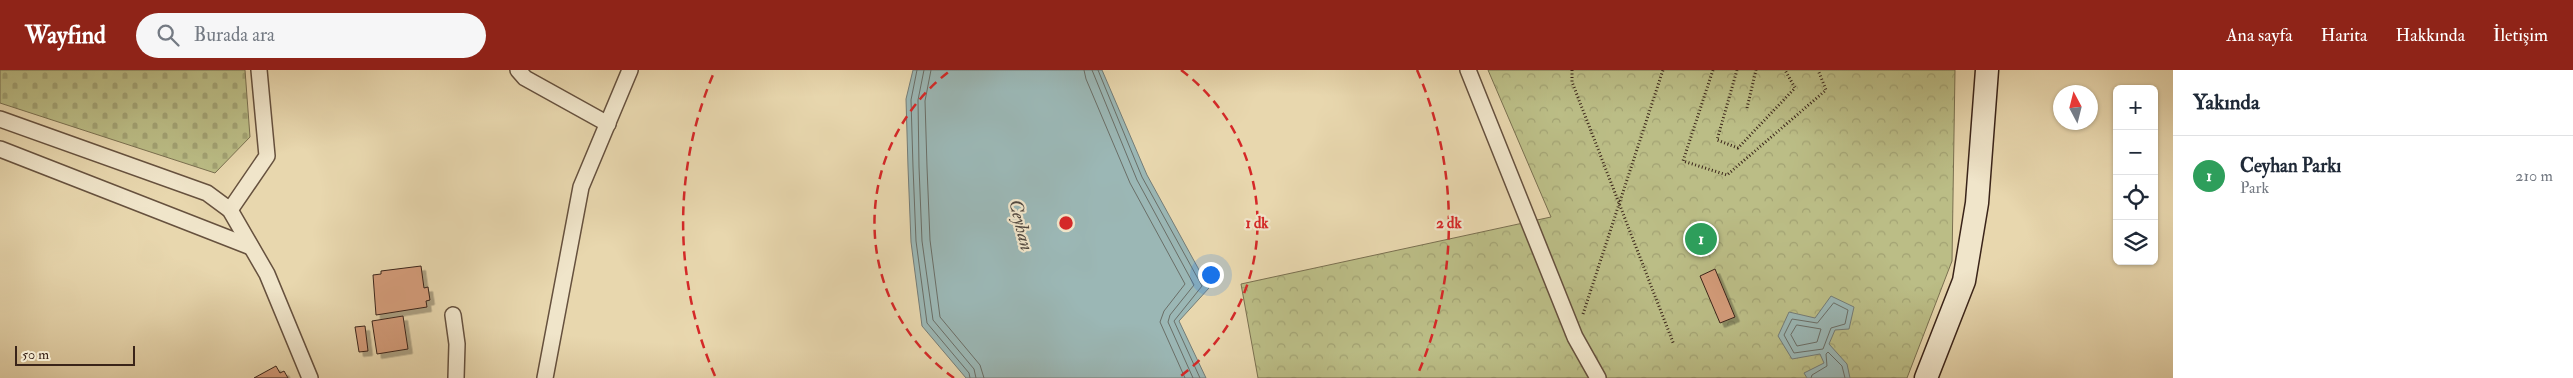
<!DOCTYPE html>
<html lang="tr">
<meta charset="utf-8">
<style>
:root{--surface:#fff;--page:#f6f6f7;--text:#1f2937;--muted:#747a83;--line:#e0e1e3;--accent:#8f2418}
body{margin:0;font-family:"IM FELL Double Pica",serif;background:var(--page);color:var(--text)}
.controls{position:absolute;right:15px;top:15px;display:grid;overflow:hidden;border-radius:8px;box-shadow:0 1px 4px #0004}
.controls button{width:45px;height:45px;display:grid;place-items:center;padding:0;border:0;border-bottom:1px solid var(--line);background:var(--surface);color:var(--text);font:25px sans-serif}
.compass{position:absolute;left:2053px;top:15px;width:45px;height:45px;border-radius:50%;background:var(--surface);box-shadow:0 1px 4px #0004;rotate:353deg}
.scale{position:absolute;left:15px;bottom:12px;width:120px;box-sizing:border-box;padding-left:5px;border:2px solid #3a2419;border-top:0;font-size:14px;line-height:18px;white-space:nowrap;color:#3a2419;-webkit-text-stroke:4px #f0e5ca;paint-order:stroke}
.you{position:absolute;left:1210px;top:204px;width:18px;height:18px;margin:-12px;border:4px solid #fff;border-radius:50%;background:#1a73e8;box-shadow:0 0 0 8px #1a73e833}
.badge{display:grid;place-items:center;width:32px;height:32px;border-radius:50%;background:var(--accent);color:#fff;font-size:16px;font-weight:700}
.pin{position:absolute;translate:-50% -50%;border:2px solid #fff;box-shadow:0 1px 5px #0006}
.list{margin:0;padding:0;list-style:none}
h2{display:flex;justify-content:space-between;align-items:center;height:65px;margin:0;padding:0 20px;font-size:21px}
h2 small{font-size:16px;font-weight:400;color:var(--muted)}
.list li{display:grid;grid-template-columns:32px 1fr auto;gap:15px;align-items:center;box-sizing:border-box;height:80px;padding:0 20px;border-top:1px solid var(--line)}
.list b{display:block;font-size:19px;white-space:nowrap}
.list p{margin:0;font-size:16px;white-space:nowrap;color:var(--muted)}
.list em{font-size:16px;font-style:normal;color:var(--muted)}
.icon{flex:none;width:28px;height:28px;fill:none;stroke:currentColor;stroke-width:2;stroke-linecap:round;stroke-linejoin:round}
.map{position:relative;flex:none;width:2173px;height:308px;overflow:hidden}
header{display:flex;align-items:center;gap:30px;box-sizing:border-box;height:70px;padding:0 25px;background:var(--accent);color:#fff}
header strong{font-size:24px}
nav{display:flex;gap:28px;margin-inline-start:auto;font-size:18px}
.search{width:350px;height:45px;background:var(--page);display:flex;align-items:center;gap:12px;box-sizing:border-box;padding:0 18px;border-radius:28px;color:var(--muted);font-size:19px}
main{display:flex}
aside{flex:1;background:var(--surface)}
.map>svg:first-child{display:block}
</style>
<header>
<strong>Wayfind</strong>
<div class="search"><svg class="icon" aria-label="search" viewBox="0 0 24 24"><circle cx="10" cy="10" r="6"/><path d="M15 15l6 6"/></svg>Burada ara</div>
<nav><a>Ana sayfa</a><a>Harita</a><a>Hakkında</a><a>İletişim</a></nav>
</header>
<main>
<div class="map">
<svg width="2173" height="308" viewBox="0 0 2173 308">
<defs>
<pattern id="cemetery-stones" width="16" height="16" patternUnits="userSpaceOnUse" patternTransform="scale(1.25)"><rect width="16" height="16" fill="#bbbd86"/><path d="M2 7V4a2 2 0 0 1 4 0v3zM10 15v-3a2 2 0 0 1 4 0v3z" fill="#a2a273"/></pattern>
<pattern id="park-crowns" width="20" height="18" patternUnits="userSpaceOnUse" patternTransform="scale(1.25)"><rect width="20" height="18" fill="#bbbd86"/><path d="M2 6a3 3 0 1 1 6 0M12 15a3 3 0 1 1 6 0" fill="none" stroke="#a2a273"/></pattern>
<filter id="shadow"><feDropShadow dx="4.5" dy="4.5" stdDeviation="0" flood-color="#0004"/></filter>
</defs>
<rect width="100%" height="100%" fill="#e8d7ae"/>
<filter id="stains"><feTurbulence type="fractalNoise" baseFrequency=".004" numOctaves="4"/><feColorMatrix values="0 0 0 0 .2 0 0 0 0 .09 0 0 0 0 .02 0 0 0 .5 -.17"/></filter>
<radialGradient id="worn" r=".72"><stop offset=".6" stop-color="#630" stop-opacity="0"/><stop offset="1" stop-color="#630" stop-opacity=".3"/></radialGradient>
<polygon fill="url(#cemetery-stones)" stroke="#7a7050" points="0,0 245,0 250,67 215,103 0,33"/>
<polygon fill="url(#park-crowns)" stroke="#7a7050" points="1488,0 1955,0 1952,191 1907,308 1258,308 1241,214 1551,147"/>
<g fill="#9bb7b5" stroke="#747c77">
<polygon points="913,0 1102,0 1147,105 1209,218 1179,251 1206,308 966,308 922,256 911,172 908,97 906,29"/>
<polygon points="1831,226 1854,237 1849,259 1835,260 1829,274 1847,294 1850,308 1807,308 1804,303 1824,293 1820,284 1792,289 1778,266 1789,242 1815,248"/>
</g>
<g fill="none" stroke-linecap="round" stroke-linejoin="round">
<g stroke="#6a6e67" stroke-width="1">
<polyline points="917,0 911,30 913,97 916,171 927,253 969,303 970,308"/>
<polyline points="924,0 918,30 919,97 922,171 933,250 974,299 976,308"/>
<polyline points="931,0 925,31 927,97 930,170 940,247 980,295 984,308"/>
<polyline points="1084,0 1086,9 1130,113 1185,214 1164,241 1160,252 1185,308"/>
<polyline points="1092,0 1137,110 1194,215 1170,245 1168,252 1193,308"/>
<polyline points="1098,0 1142,107 1202,216 1174,251 1200,308"/>
<polygon points="1834,233 1848,240 1845,254 1831,258 1823,279 1794,283 1784,265 1792,249 1817,253"/>
<polygon points="1797,255 1821,259 1817,272 1797,276 1791,265"/>
<polyline points="1811,308 1812,305 1827,296 1826,284 1828,282 1842,296 1845,308"/>
</g>
</g>
<g fill="#d39b79" stroke="#3a2419" filter="url(#shadow)">
<polygon points="421,196 424,218 428,217 430,230 426,231 427,237 376,245 373,205 381,204 381,201"/>
<polygon points="1715,199 1735,247 1720,253 1700,206"/>
<polygon points="403,246 408,279 377,284 372,251"/>
<polygon points="365,256 368,281 359,282 355,257"/>
<polygon points="276,296 280,303 284,301 288,308 254,308"/>
</g>
<g fill="none" stroke-linecap="round" stroke-linejoin="round">
<defs>
<g id="street">
<polyline points="518,0 525,8 608,54"/>
<polyline points="1468,0 1575,267 1598,308"/>
<polyline points="0,49 207,123 230,140 267,204 310,308"/>
<polyline points="0,79 251,177"/>
<polyline points="230,140 267,86 259,0"/>
<polyline points="453,245 457,274 456,308"/>
<polyline points="545,308 581,117 630,0"/>
</g>
<polyline id="secondary" points="1926,308 1964,211 1977,133 1987,0"/>
</defs>
<use href="#street" stroke="#66513e" stroke-width="18"/>
<use href="#secondary" stroke="#3a2419" stroke-width="25"/>
<g stroke="#3a2419" stroke-width="3" stroke-dasharray="1 2.5" stroke-linecap="butt">
<polyline points="1572,0 1572,12 1674,275"/>
<polyline points="1713,0 1683,91 1727,105 1826,20 1818,0"/>
<polyline points="1737,0 1717,70 1738,78 1795,18 1785,0"/>
<polyline points="1747,38 1756,0"/>
<polyline points="1583,244 1663,0"/>
</g>
<use href="#street" stroke="#f0e5ca" stroke-width="15"/>
<use href="#secondary" stroke="#f0e5ca" stroke-width="22"/>
</g>
<g fill="none" stroke="#d62828" stroke-width="2.5" stroke-dasharray="9 6">
<path d="M954 308A191 191 0 0 1 951 0M1181 0A191 191 0 0 1 1178 308"/>
<path d="M715 306A383 383 0 0 1 715 0M1417 0A383 383 0 0 1 1417 306"/>
</g>
<g text-anchor="middle" dominant-baseline="central" stroke-width="4.5" stroke-linejoin="round" paint-order="stroke">
<g font-size="19" font-style="italic" fill="#524940" stroke="#f0e5ca">
<text transform="translate(1021 155) rotate(76)">Ceyhan</text>
</g>
</g>
<circle cx="1066" cy="153" r="8" fill="#d62828" stroke="#f0e5ca" stroke-width="2.5"/>
<g font-size="15" text-anchor="middle" font-weight="bold" fill="#d62828" stroke="#f0e5ca" stroke-width="4.5" stroke-linejoin="round" paint-order="stroke">
<text x="1257" y="158">1 dk</text>
<text x="1449" y="158">2 dk</text>
</g>
<rect width="100%" height="100%" filter="url(#stains)"/>
<rect width="100%" height="100%" fill="url(#worn)"/>
</svg>
<div class="controls">
<button>+</button>
<button>−</button>
<button><svg class="icon" aria-label="locate" viewBox="0 0 24 24"><circle cx="12" cy="12" r="6"/><path d="M12 2v4M12 18v4M2 12h4M18 12h4"/></svg></button>
<button><svg class="icon" aria-label="layers" viewBox="0 0 24 24"><path d="M12 4l9 5-9 5-9-5zM3 14l9 5 9-5"/></svg></button>
</div>
<svg class="compass" viewBox="-18 -18 36 36"><path d="M0-13l5 13h-10z" fill="#e53935"/><path d="M0 13l5-13h-10z" fill="#747a83"/></svg>
<div class="scale">50 m</div>
<div class="you"></div>
<div class="pin badge" style="left:1701px;top:169px;background:#2e9e5b">1</div>
</div>
<aside>
<h2>Yakında<small></small></h2>
<ul class="list">
<li><span class="badge" style="background:#2e9e5b">1</span><div><b>Ceyhan Parkı</b><p>Park</p></div><em>210 m</em></li>
</ul>
</aside>
</main>
